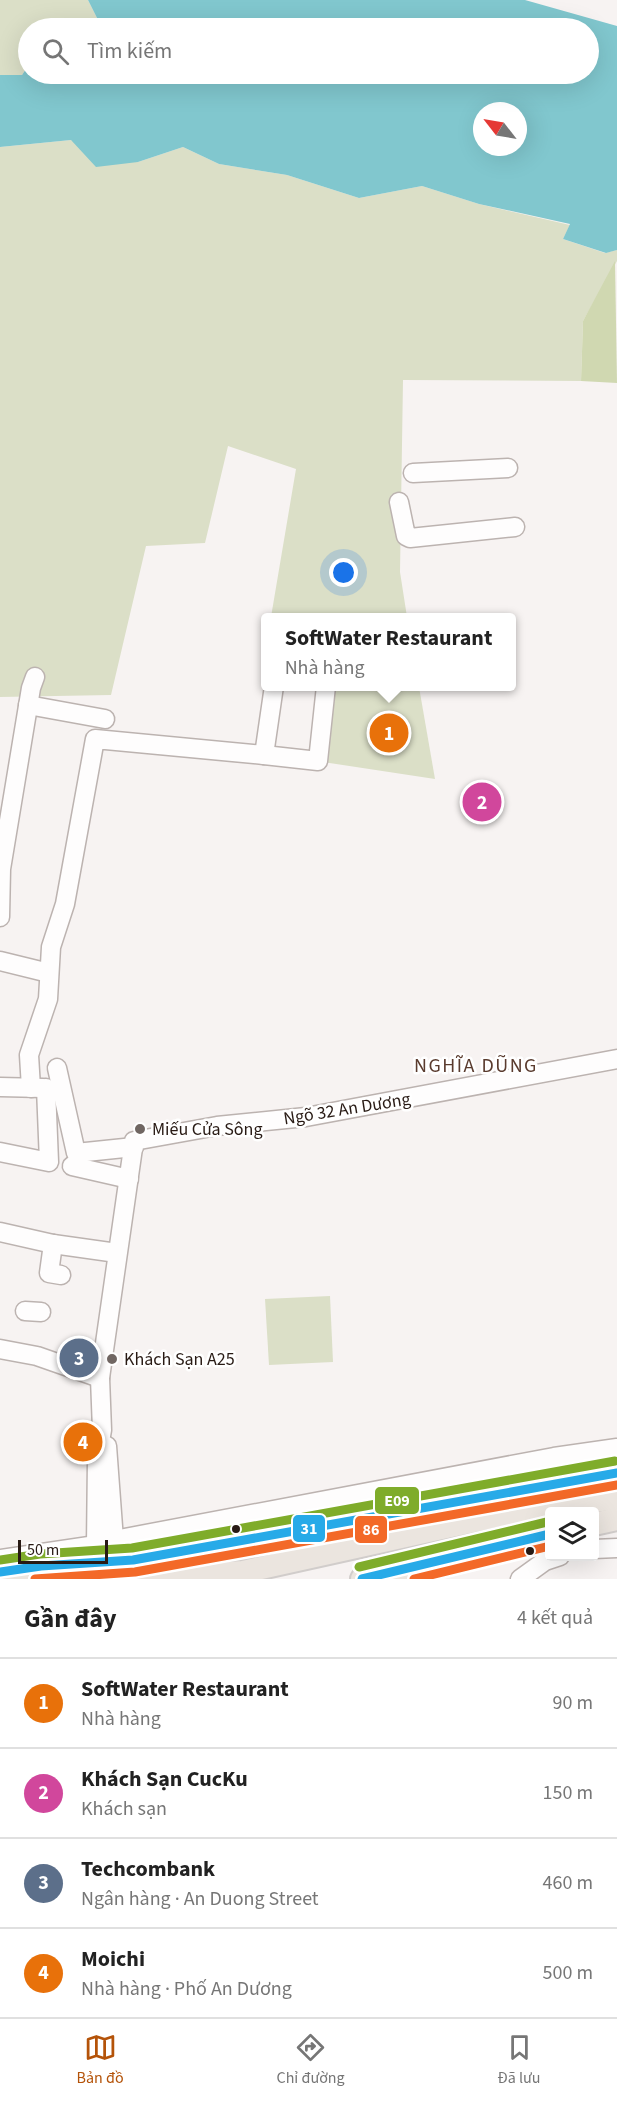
<!DOCTYPE html>
<html lang="vi">
<meta charset="utf-8">
<style>
:root{--surface:#fff;--page:#f6f6f6;--text:#222;--muted:#767676;--line:#e0e0e0;--accent:#b45309}
body{margin:0;font-family:"Source Sans 3",sans-serif;background:var(--page);color:var(--text)}
.controls{position:absolute;right:18px;bottom:18px;display:grid;overflow:hidden;border-radius:6px;box-shadow:0 6px 24px #0002}
.controls button{width:54px;height:54px;display:grid;place-items:center;padding:0;border:0;border-bottom:2px solid var(--line);background:var(--surface);color:var(--text);font:30px sans-serif}
.compass{position:absolute;left:473px;top:102px;width:54px;height:54px;border-radius:50%;background:var(--surface);box-shadow:0 6px 24px #0002;rotate:301deg}
.scale{position:absolute;left:18px;bottom:15px;width:90px;box-sizing:border-box;padding-left:6px;border:3px solid #281a14;border-top:0;font-size:16px;line-height:21px;white-space:nowrap;color:#281a14;-webkit-text-stroke:4px #fff;paint-order:stroke}
.you{position:absolute;left:344px;top:573px;width:21px;height:21px;margin:-15px;border:4px solid #fff;border-radius:50%;background:#1a73e8;box-shadow:0 0 0 9px #1a73e833}
.badge{display:grid;place-items:center;width:39px;height:39px;border-radius:50%;background:var(--accent);color:#fff;font-size:20px;font-weight:700}
.pin{position:absolute;translate:-50% -50%;border:3px solid #fff;box-shadow:0 2px 6px #0006}
.popup{position:absolute;left:261px;top:613px;width:255px;height:78px;box-sizing:border-box;display:grid;place-content:center;border-radius:6px;background:var(--surface);filter:drop-shadow(0 2px 4px #0005);font-size:20px;white-space:nowrap;color:var(--muted)}
.popup b{font-size:22px;color:var(--text)}
.popup::after{content:'';position:absolute;left:50%;top:100%;margin-left:-12px;border:12px solid transparent;border-top-color:var(--surface)}
.list{margin:0;padding:0;list-style:none}
h2{display:flex;justify-content:space-between;align-items:center;height:78px;margin:0;padding:0 24px;font-size:26px}
h2 small{font-size:20px;font-weight:400;color:var(--muted)}
.list li{display:grid;grid-template-columns:39px 1fr auto;gap:18px;align-items:center;box-sizing:border-box;height:90px;padding:0 24px;border-top:2px solid var(--line)}
.list b{display:block;font-size:22px;white-space:nowrap}
.list p{margin:0;font-size:20px;white-space:nowrap;color:var(--muted)}
.list em{font-size:20px;font-style:normal;color:var(--muted)}
.icon{flex:none;width:33px;height:33px;fill:none;stroke:currentColor;stroke-width:2;stroke-linecap:round;stroke-linejoin:round}
.map{position:relative;flex:none;width:617px;height:1579px;overflow:hidden}
.search{position:absolute;background:var(--surface);box-shadow:0 6px 24px #0002;left:18px;right:18px;top:18px;height:66px;display:flex;align-items:center;gap:15px;box-sizing:border-box;padding:0 21px;border-radius:33px;color:var(--muted);font-size:22px}
.sheet{height:438px;background:var(--surface)}
nav{display:flex;justify-content:space-around;align-items:center;box-sizing:border-box;height:84px;border-top:2px solid var(--line);background:var(--surface);font-size:16px;color:var(--muted)}
nav a{display:grid;justify-items:center;gap:3px}
nav .on{color:var(--accent)}
.map>svg:first-child{display:block}
</style>
<div class="map">
<svg width="617" height="1579" viewBox="0 0 617 1579">
<rect width="100%" height="100%" fill="#f7f3f2"/>
<g fill="#dbdfc7">
<polygon points="0,0 88,0 102,28 28,28 28,66 22,75 0,75"/>
<polygon points="71,140 138,162 183,147 219,164 287,175 359,198 422,186 479,204 570,225 563,239 605,253 617,250 617,261 583,321 581,381 403,380 400,572 407,617 271,617 296,469 228,446 205,543 146,546 111,695 0,697 0,147"/>
<polygon points="328,687 419,687 435,779 323,762"/>
<polygon points="330,1296 333,1362 269,1365 265,1299"/>
</g>
<polygon fill="#d0d8b1" points="615,261 617,383 581,381 583,321"/>
<path fill="#81c7ce" fill-rule="evenodd" d="M88 0H525L617 26V250L606 253 563 239 570 224 479 204 422 186 359 198 287 175 219 164 183 147 138 162 96 167 71 140 0 147V75H22L28 66V74H588V28H102ZM482 111H518V147H482Z"/>
<g fill="none" stroke-linecap="round" stroke-linejoin="round">
<defs>
<g id="minor">
<polyline points="413,473 508,468"/>
<polyline points="399,502 406,536 410,538 515,527"/>
<polyline points="28,705 105,719"/>
<polyline points="264,755 318,761 326,686"/>
<polyline points="0,917 1,869 31,688 35,677"/>
<polyline points="0,961 49,973"/>
<polyline points="57,1068 76,1153 134,1147"/>
<polyline points="0,1087 43,1088"/>
<polyline points="31,1088 29,1055 48,999 51,947 65,904 95,739 264,755 274,686"/>
<polyline points="0,1152 49,1162 46,1088"/>
<polyline points="72,1166 129,1179"/>
<polyline points="0,1232 53,1244 117,1253"/>
<polyline points="53,1244 49,1273 61,1275"/>
<polyline points="25,1311 41,1312"/>
<polyline points="0,1349 37,1356 100,1378"/>
<polyline points="107,1446 114,1540 112,1550"/>
<polyline points="114,1540 554,1457 617,1448"/>
<polyline points="594,1549 617,1548"/>
<polyline points="0,1559 96,1545"/>
<polyline points="88,1575 96,1545 97,1459 102,1430 100,1378 134,1141 217,1126 306,1117 617,1059"/>
<polyline points="520,1579 545,1561 560,1556"/>
</g>
<g id="major">
<path d="M487 1518C530 1508 573 1504 617 1498"/>
<polyline points="594,1524 617,1519"/>
<polyline points="0,1572 41,1566 133,1560 617,1473"/>
<polyline points="362,1579 550,1534"/>
</g>
</defs>
<use href="#minor" stroke="#bcb3b0" stroke-width="21"/>
<use href="#major" stroke="#d1cdcb" stroke-width="26"/>
<use href="#minor" stroke="#fefdfd" stroke-width="18"/>
<use href="#major" stroke="#ebe5df" stroke-width="22"/>
<defs>
<polyline id="major-bridge" points="58,1579 158,1578 243,1572 487,1518"/>
</defs>
<use href="#major-bridge" stroke="#d1cdcb" stroke-width="26" stroke-linecap="butt"/>
<use href="#major-bridge" stroke="#ebe5df" stroke-width="22"/>
<defs>
<g id="bus-1">
<polyline points="0,1572 41,1566 133,1560 617,1473"/>
<polyline points="362,1579 550,1534"/>
</g>
<g id="bus-2">
<polyline points="35,1579 135,1572 617,1485"/>
<polyline points="414,1579 550,1546"/>
</g>
<g id="bus-3">
<polyline points="0,1560 40,1554 132,1548 615,1461"/>
<polyline points="359,1567 547,1522"/>
</g>
</defs>
<use href="#bus-1" stroke="#fff" stroke-width="14"/>
<use href="#bus-2" stroke="#fff" stroke-width="14"/>
<use href="#bus-3" stroke="#fff" stroke-width="14"/>
<use href="#bus-1" stroke="#27aae8" stroke-width="9"/>
<use href="#bus-2" stroke="#f36928" stroke-width="9"/>
<use href="#bus-3" stroke="#7fac2a" stroke-width="9"/>
</g>
<g fill="#706662" stroke="#fff" stroke-width="2">
<circle cx="140" cy="1129" r="6"/>
<circle cx="112" cy="1359" r="6"/>
</g>
<g fill="#281a14" stroke="#fff" stroke-width="2">
<circle cx="236" cy="1529" r="5"/>
<circle cx="530" cy="1551" r="5"/>
</g>
<g text-anchor="middle" dominant-baseline="central" stroke-width="5" stroke-linejoin="round" paint-order="stroke">
<g font-size="18" fill="#281a14" stroke="#fff">
<text transform="translate(347 1109) rotate(-9)">Ngõ 32 An Dương</text>
</g>
<g font-size="18" fill="#281a14" stroke="#fff" text-anchor="start">
<text x="152" y="1129">Miếu Cửa Sông</text>
<text x="124" y="1359">Khách Sạn A25</text>
</g>
<g font-size="20" letter-spacing="1.5" fill="#5a3b2e" stroke="#fff">
<text x="476" y="1066">NGHĨA DŨNG</text>
</g>
</g>
<g stroke="#fff" stroke-width="2">
<rect x="374" y="1486" width="46" height="29" rx="6" fill="#7fac2a"/>
<rect x="292" y="1514" width="34" height="29" rx="6" fill="#27aae8"/>
<rect x="354" y="1515" width="34" height="29" rx="6" fill="#f36928"/>
</g>
<g font-size="16" text-anchor="middle" font-weight="bold" fill="#fff">
<text x="397" y="1506">E09</text>
<text x="309" y="1534">31</text>
<text x="371" y="1535">86</text>
</g>
</svg>
<div class="controls">
<button><svg class="icon" aria-label="layers" viewBox="0 0 24 24"><path d="M12 4l9 5-9 5-9-5zM3 14l9 5 9-5"/></svg></button>
</div>
<svg class="compass" viewBox="-18 -18 36 36"><path d="M0-13l5 13h-10z" fill="#e53935"/><path d="M0 13l5-13h-10z" fill="#767676"/></svg>
<div class="scale">50 m</div>
<div class="you"></div>
<div class="pin badge" style="left:389px;top:733px;background:#e8710a">1</div>
<div class="popup"><b>SoftWater Restaurant</b>Nhà hàng</div>
<div class="pin badge" style="left:482px;top:802px;background:#d1479c">2</div>
<div class="pin badge" style="left:79px;top:1358px;background:#5c6f8a">3</div>
<div class="pin badge" style="left:83px;top:1442px;background:#e8710a">4</div>
<div class="search"><svg class="icon" aria-label="search" viewBox="0 0 24 24"><circle cx="10" cy="10" r="6"/><path d="M15 15l6 6"/></svg>Tìm kiếm</div>
</div>
<section class="sheet">
<h2>Gần đây<small>4 kết quả</small></h2>
<ul class="list">
<li><span class="badge" style="background:#e8710a">1</span><div><b>SoftWater Restaurant</b><p>Nhà hàng</p></div><em>90 m</em></li>
<li><span class="badge" style="background:#d1479c">2</span><div><b>Khách Sạn CucKu</b><p>Khách sạn</p></div><em>150 m</em></li>
<li><span class="badge" style="background:#5c6f8a">3</span><div><b>Techcombank</b><p>Ngân hàng · An Duong Street</p></div><em>460 m</em></li>
<li><span class="badge" style="background:#e8710a">4</span><div><b>Moichi</b><p>Nhà hàng · Phố An Dương</p></div><em>500 m</em></li>
</ul>
</section>
<nav>
<a class="on"><svg class="icon" aria-label="map" viewBox="0 0 24 24"><path d="M3 6l6-2 6 2 6-2v14l-6 2-6-2-6 2zM9 4v14M15 6v14"/></svg>Bản đồ</a>
<a><svg class="icon" aria-label="directions" viewBox="0 0 24 24"><path d="M12 3l9 9-9 9-9-9zM9 14v-3h6M13 9l2 2-2 2"/></svg>Chỉ đường</a>
<a><svg class="icon" aria-label="saved" viewBox="0 0 24 24"><path d="M7 4h10v16l-5-4-5 4z"/></svg>Đã lưu</a>
</nav>
